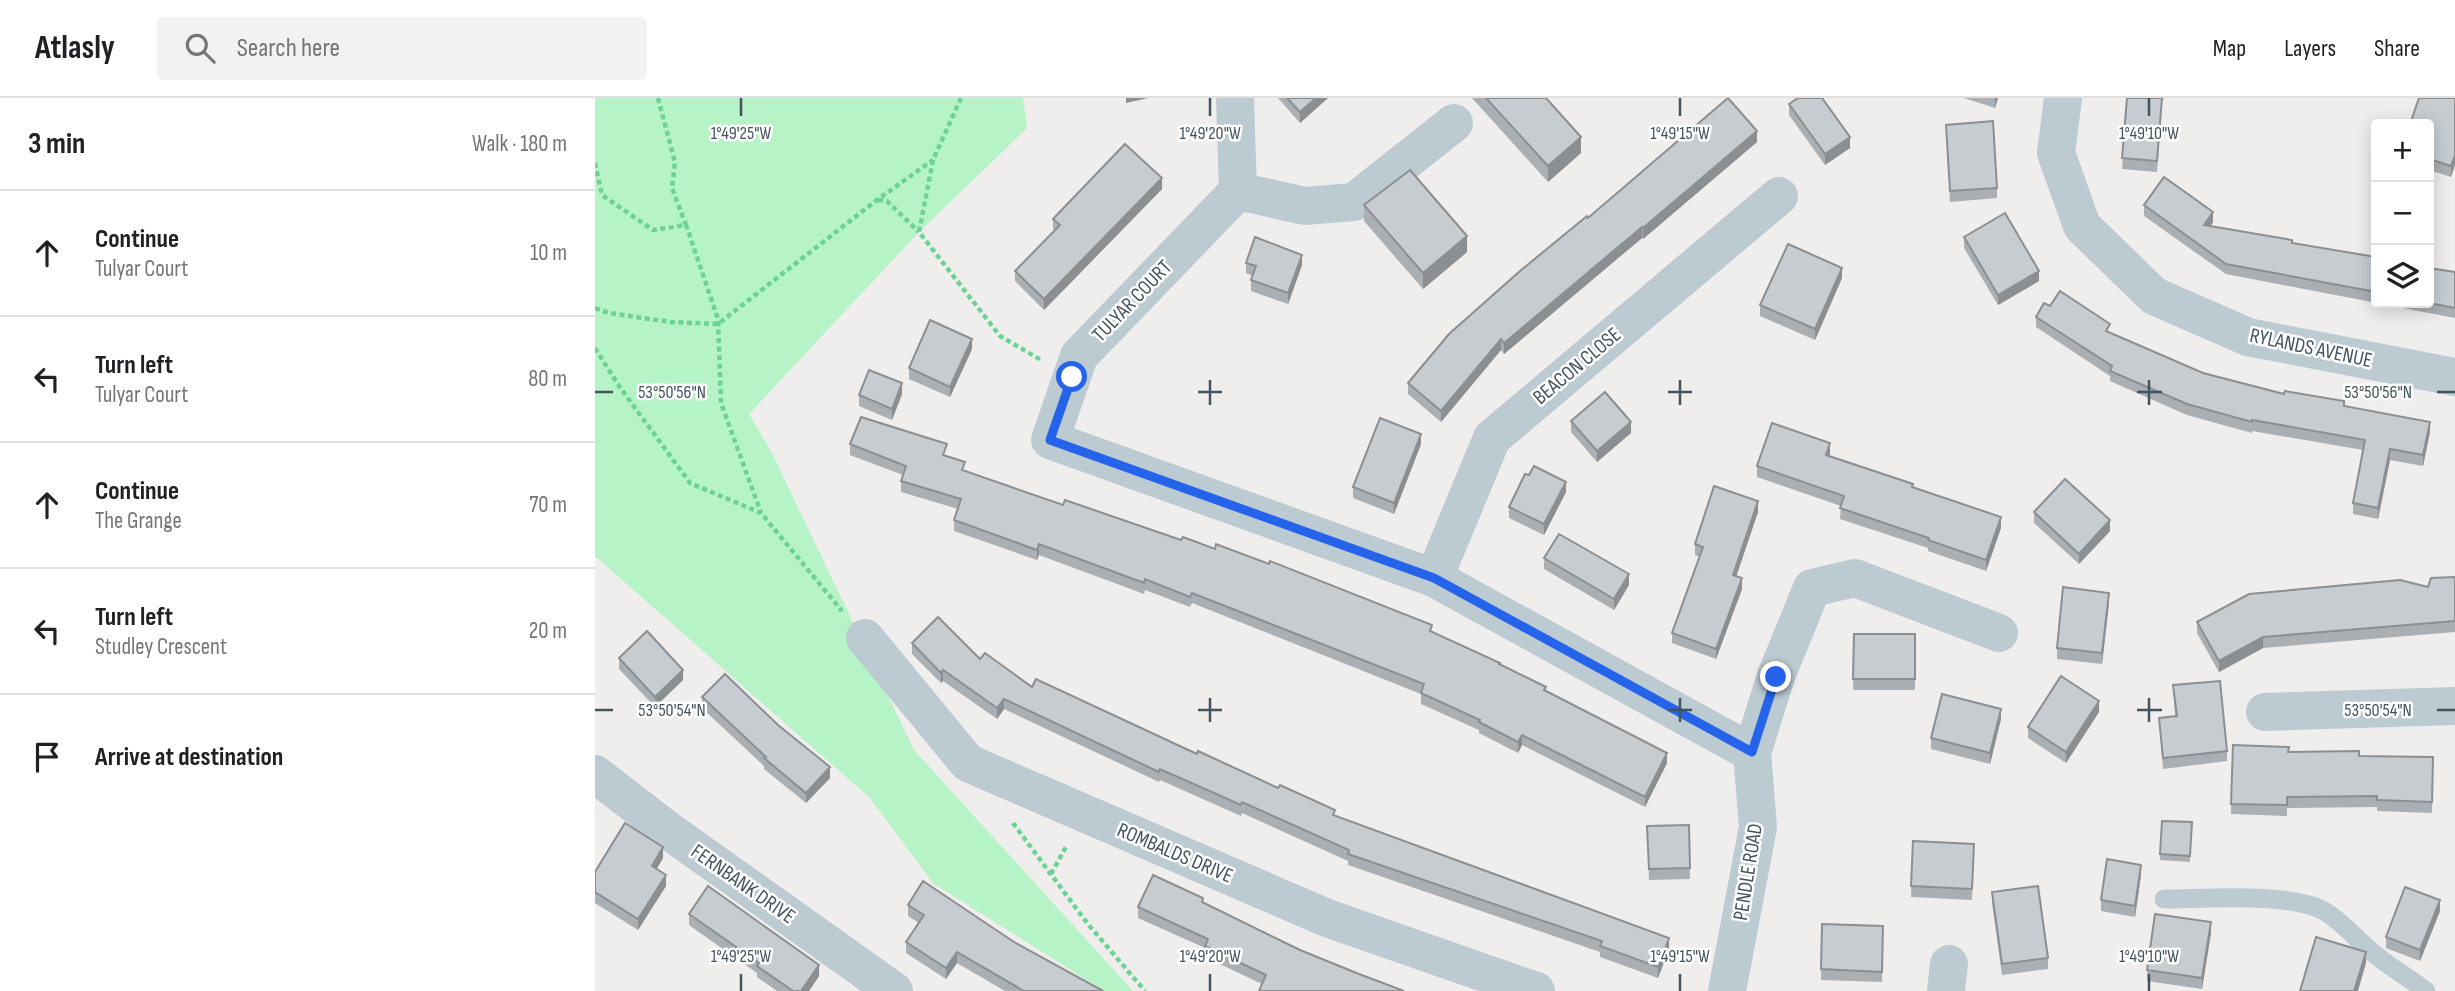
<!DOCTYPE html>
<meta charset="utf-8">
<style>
:root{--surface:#fff;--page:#f2f2f2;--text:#202124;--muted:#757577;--line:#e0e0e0}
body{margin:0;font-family:"Sofia Sans Condensed",sans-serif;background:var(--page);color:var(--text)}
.controls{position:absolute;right:21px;top:21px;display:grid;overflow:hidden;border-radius:7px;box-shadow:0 4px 18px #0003}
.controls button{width:63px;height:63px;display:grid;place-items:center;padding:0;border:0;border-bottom:2px solid var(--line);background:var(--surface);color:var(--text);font:35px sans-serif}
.stop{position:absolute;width:21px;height:21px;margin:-16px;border:5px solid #2563eb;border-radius:50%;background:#fff}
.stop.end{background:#2563eb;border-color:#fff;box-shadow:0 2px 7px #0008}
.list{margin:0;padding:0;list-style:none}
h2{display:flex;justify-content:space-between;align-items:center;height:91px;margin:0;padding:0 28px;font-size:30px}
h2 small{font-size:23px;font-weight:400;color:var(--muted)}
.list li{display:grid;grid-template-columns:46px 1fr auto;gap:21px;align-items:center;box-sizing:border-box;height:126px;padding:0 28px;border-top:2px solid var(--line)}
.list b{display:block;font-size:26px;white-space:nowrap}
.list p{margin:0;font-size:23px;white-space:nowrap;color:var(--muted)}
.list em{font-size:23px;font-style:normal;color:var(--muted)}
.icon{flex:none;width:38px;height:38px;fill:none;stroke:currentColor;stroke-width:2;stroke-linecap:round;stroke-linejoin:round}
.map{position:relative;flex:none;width:1860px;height:893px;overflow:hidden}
header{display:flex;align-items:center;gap:42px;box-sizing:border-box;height:98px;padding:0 35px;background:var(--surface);border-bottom:2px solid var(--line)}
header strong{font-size:33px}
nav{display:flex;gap:38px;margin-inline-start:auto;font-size:24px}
.search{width:490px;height:63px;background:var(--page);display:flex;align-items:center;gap:18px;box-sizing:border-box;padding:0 24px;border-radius:7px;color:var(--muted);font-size:26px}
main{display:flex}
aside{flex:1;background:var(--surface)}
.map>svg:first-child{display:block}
</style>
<header>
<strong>Atlasly</strong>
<div class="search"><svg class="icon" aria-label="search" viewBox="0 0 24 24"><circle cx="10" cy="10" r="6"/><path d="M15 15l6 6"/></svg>Search here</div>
<nav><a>Map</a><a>Layers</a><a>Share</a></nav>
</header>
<main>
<aside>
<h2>3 min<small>Walk · 180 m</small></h2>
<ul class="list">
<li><svg class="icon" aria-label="ahead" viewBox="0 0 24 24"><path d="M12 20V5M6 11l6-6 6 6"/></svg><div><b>Continue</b><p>Tulyar Court</p></div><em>10 m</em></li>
<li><svg class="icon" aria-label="left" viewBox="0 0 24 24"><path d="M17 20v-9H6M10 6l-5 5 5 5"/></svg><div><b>Turn left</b><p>Tulyar Court</p></div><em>80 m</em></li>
<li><svg class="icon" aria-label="ahead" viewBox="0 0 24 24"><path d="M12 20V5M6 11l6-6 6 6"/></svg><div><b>Continue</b><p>The Grange</p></div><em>70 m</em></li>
<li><svg class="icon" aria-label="left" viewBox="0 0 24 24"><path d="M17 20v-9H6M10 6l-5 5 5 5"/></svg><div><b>Turn left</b><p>Studley Crescent</p></div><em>20 m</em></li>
<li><svg class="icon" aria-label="arrive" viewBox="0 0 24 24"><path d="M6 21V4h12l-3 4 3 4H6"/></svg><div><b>Arrive at destination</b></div></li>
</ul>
</aside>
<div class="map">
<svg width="1860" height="893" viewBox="0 0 1860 893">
<rect width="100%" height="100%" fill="#f0eded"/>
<polygon fill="#b6f3c6" points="0,0 428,0 432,30 324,134 154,316 177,355 319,652 538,893 509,893 338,785 274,699 0,458"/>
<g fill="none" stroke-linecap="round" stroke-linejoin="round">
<g stroke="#6bd393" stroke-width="4.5" stroke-dasharray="5 3.5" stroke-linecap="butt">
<polyline points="63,0 80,64 77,90 91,127"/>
<polyline points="366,0 338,62 324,134 405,238 446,262"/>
<polyline points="0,65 7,97 58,132 91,127 123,221 126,305 166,415"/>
<polyline points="283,102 292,103 324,134"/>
<polyline points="0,210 14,215 76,224 123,226 282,102 338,62"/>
<polyline points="0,250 24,288 95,385 166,415 247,513"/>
<polyline points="418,725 492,825 550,893"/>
<polyline points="456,776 472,747"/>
</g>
<path stroke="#bccad1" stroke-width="19" d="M1569 801C1610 801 1695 794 1729 813 1748 824 1762 842 1778 855 1795 869 1814 880 1831 893"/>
<g stroke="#bccad1" stroke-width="38">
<polyline points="640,0 643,93"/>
<polyline points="1468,0 1461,55 1487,128 1559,198 1653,239 1860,279"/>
<polyline points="859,25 759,104 710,108 643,93 484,258 455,342 839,480 1157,655"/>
<polyline points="839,480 897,340 1184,98"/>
<polyline points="270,540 373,665 732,820 941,893"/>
<polyline points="1670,614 1860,608"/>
<polyline points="0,676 74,733 299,893"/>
<polyline points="1132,893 1163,729 1157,655 1181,578 1217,490 1260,480 1404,535"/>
<polyline points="1351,893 1354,866"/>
</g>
</g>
<g fill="#aaafb3">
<polygon points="683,0 733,0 705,25"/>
<polygon points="877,0 951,0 986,55 953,84"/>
<polygon points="1369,0 1403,0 1400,10"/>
<polygon points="1532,0 1569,0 1567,4 1562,74 1527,71"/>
<polygon points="1860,0 1860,67 1856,79 1834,72 1834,26 1816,26 1816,23"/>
<polygon points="1194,6 1255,50 1230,67 1194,17"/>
<polygon points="1351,27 1402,90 1402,100 1355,104"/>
<polygon points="1162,44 1048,141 1047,140 909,256 906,252 846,324 813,296 813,285 993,120"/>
<polygon points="567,91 449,212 420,183 420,173 460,132 458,131 458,121"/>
<polygon points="769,107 872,154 828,191 769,123"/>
<polygon points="1549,107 1618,124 1616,128 1697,145 1781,159 1781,205 1834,205 1860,174 1860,220 1631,176 1549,118"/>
<polygon points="1369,139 1444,183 1403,207 1369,150"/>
<polygon points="651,165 707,167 693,206 656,193 656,182 658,178 651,175"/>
<polygon points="1247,180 1220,242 1165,218 1165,207"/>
<polygon points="1441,219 1515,235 1608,275 1689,296 1749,308 1835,334 1828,368 1795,362 1783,421 1758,416 1758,405 1768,352 1657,333 1657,335 1592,317 1515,283 1515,278 1441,229"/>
<polygon points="377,251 355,299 314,281 314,270"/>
<polygon points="307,296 297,322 264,308 264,297"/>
<polygon points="976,323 1036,335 1002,364 976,334"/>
<polygon points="255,346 351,358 370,373 837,535 905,567 951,592 1072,665 1050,709 927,647 923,655 884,635 884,632 826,606 826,596 597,505 595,509 550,492 549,496 444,457 442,462 359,433 359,422 363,411 306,394 306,383 308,377 255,357"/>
<polygon points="826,346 799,416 758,400 758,389"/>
<polygon points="1235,355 1234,358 1318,389 1406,430 1391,473 1333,453 1333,450 1245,421 1246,408 1162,379 1162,368"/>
<polygon points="971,394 949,437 914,420 914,409"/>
<polygon points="1163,414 1141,478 1147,491 1121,561 1077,545 1077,535 1105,459 1100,457 1100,446"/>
<polygon points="1439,414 1515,433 1484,466 1439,425"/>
<polygon points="949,460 1034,487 1019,512 949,471"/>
<polygon points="1860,479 1860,534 1668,550 1624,574 1602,535 1602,524 1833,489"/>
<polygon points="1514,505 1507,566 1462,561 1462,550"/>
<polygon points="1259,536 1320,536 1320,592 1258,592"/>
<polygon points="317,545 385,561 437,589 602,656 740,718 1074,851 1063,880 1005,859 1005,854 753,767 753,763 647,715 646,718 565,682 564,684 409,611 402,621 348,583 346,585 317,556"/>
<polygon points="24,560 88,582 60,609 24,571"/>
<polygon points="1578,587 1632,653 1632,663 1568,671 1564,620 1580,618"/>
<polygon points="107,599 235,680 211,705 169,671 169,668 107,610"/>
<polygon points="1504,614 1471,665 1433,640 1433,629"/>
<polygon points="1406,621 1395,666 1336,651 1336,640"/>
<polygon points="1638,647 1693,654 1764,658 1838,659 1837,715 1782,713 1782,709 1692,710 1692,718 1636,716"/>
<polygon points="1567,723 1597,724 1595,764 1565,762"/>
<polygon points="1094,727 1095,781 1054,782 1052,728"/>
<polygon points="1318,743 1379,746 1377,802 1316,799"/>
<polygon points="68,760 61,771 71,788 43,832 0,805 0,774"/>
<polygon points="1546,777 1540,819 1506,813 1506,802"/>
<polygon points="1397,794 1453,860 1453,871 1407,877 1397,805"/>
<polygon points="608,804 705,852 667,886 610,859 610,850 543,820 543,809"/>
<polygon points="313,807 419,844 508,893 410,893 362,865 351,881 311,855 311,844 324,825 313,818"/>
<polygon points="1845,813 1825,863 1791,850 1791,839"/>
<polygon points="94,816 224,878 214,893 182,893 162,879 162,875 94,827"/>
<polygon points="1227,826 1288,828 1287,884 1226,882"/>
<polygon points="1616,835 1607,891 1552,883 1552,872"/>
</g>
<g fill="#8b8f92">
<polygon points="531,0 553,0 531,5"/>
<polygon points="721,0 733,0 705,25 705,14"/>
<polygon points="1400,0 1403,0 1400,10"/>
<polygon points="1162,33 1162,44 1048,141 1048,130"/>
<polygon points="986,39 986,55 953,84 953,68"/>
<polygon points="1255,39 1255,50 1230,67 1230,56"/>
<polygon points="1860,57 1860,67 1856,79 1856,68"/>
<polygon points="567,80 567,91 449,212 449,201"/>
<polygon points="1618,114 1618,124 1609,138 1609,127"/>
<polygon points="1047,129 1047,140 909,256 909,245"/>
<polygon points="872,138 872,154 828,191 828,175"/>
<polygon points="707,157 707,167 693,206 693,195"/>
<polygon points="1247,170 1247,180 1220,242 1220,231"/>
<polygon points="1444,173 1444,183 1403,207 1403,197"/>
<polygon points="377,241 377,251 355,299 355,289"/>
<polygon points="906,241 906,252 846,324 846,313"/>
<polygon points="307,285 307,296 297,322 297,311"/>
<polygon points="1036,324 1036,335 1002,364 1002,353"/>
<polygon points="1835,324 1835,334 1828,368 1828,357"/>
<polygon points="826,336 826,346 799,416 799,405"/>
<polygon points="1235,345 1235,355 1231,367 1231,357"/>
<polygon points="1795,351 1795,362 1783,421 1783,410"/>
<polygon points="971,384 971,394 949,437 949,426"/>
<polygon points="1163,403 1163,414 1138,488 1138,477"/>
<polygon points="1406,419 1406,430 1391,473 1391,462"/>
<polygon points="1515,422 1515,433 1484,466 1484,456"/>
<polygon points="444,446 444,457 442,462 442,452"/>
<polygon points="1034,476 1034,487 1019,512 1019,501"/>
<polygon points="1147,480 1147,491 1121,561 1121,551"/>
<polygon points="1514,495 1514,505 1507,566 1507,555"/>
<polygon points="1668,539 1668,550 1624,574 1624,563"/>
<polygon points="88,572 88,582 60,609 60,599"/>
<polygon points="348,572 348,583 346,585 346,575"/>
<polygon points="409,601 409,611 402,621 402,610"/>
<polygon points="1504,603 1504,614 1471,665 1471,654"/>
<polygon points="1406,611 1406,621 1395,666 1395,655"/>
<polygon points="927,637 927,647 923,655 923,644"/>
<polygon points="1072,655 1072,665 1050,709 1050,699"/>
<polygon points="235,669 235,680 211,705 211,695"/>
<polygon points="68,749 68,760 57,779 57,768"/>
<polygon points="1546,767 1546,777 1540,819 1540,808"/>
<polygon points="71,777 71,788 43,832 43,821"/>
<polygon points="1845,802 1845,813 1825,863 1825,852"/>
<polygon points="1616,824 1616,835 1607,891 1607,880"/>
<polygon points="1074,840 1074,851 1063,880 1063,869"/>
<polygon points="362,854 362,865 351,881 351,870"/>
<polygon points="1771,854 1771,865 1763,893 1759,893"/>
<polygon points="224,867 224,878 214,893 206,893"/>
</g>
<g fill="#c6ccd0" stroke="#8b8f92" stroke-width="2">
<polygon points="692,0 721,0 705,14"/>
<polygon points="891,0 951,0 986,39 953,68"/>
<polygon points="1133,0 1162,33 1048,130 1047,129 909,245 906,241 846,313 813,285 854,236 925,173 992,118 993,120"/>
<polygon points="1203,0 1227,0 1255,39 1230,56 1194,6"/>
<polygon points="1532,0 1567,0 1562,63 1527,60"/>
<polygon points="1824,0 1860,0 1860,57 1856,68 1834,61 1834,37 1836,30 1834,29 1834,26 1825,26 1816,23"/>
<polygon points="1398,23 1402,90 1355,93 1351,27"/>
<polygon points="530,46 567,80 449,201 420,173 465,127 458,121"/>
<polygon points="815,72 872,138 828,175 769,107"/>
<polygon points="1569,79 1618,114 1609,127 1697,142 1697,145 1781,159 1781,194 1631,166 1549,107"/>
<polygon points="1410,115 1444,173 1403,197 1369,139"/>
<polygon points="660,139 707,157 693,195 656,182 661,168 651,165"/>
<polygon points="1193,146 1247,170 1220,231 1165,207"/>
<polygon points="1834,170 1860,174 1860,210 1834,205"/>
<polygon points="1465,193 1515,226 1511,233 1608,275 1689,296 1690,293 1749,303 1749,308 1835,324 1828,357 1795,351 1783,410 1758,405 1770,342 1657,322 1657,324 1592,306 1515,273 1517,268 1441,219 1449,205 1455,208"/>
<polygon points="335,222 377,241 355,289 314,270"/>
<polygon points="274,272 307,285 297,311 264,297"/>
<polygon points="1010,294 1036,324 1002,353 976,323"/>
<polygon points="266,319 352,346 348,357 370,364 367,372 468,407 470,402 586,442 588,439 620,451 621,446 674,466 675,463 837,527 835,533 905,565 904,566 951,589 949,592 1072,655 1050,699 927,637 923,644 884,624 885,622 826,595 829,586 597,495 595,499 550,481 549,485 444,446 442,452 359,422 366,401 306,383 311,368 255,346"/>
<polygon points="785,320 826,336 799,405 758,389"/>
<polygon points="1177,325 1235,345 1231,357 1318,386 1317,389 1406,419 1391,462 1333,442 1334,440 1245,410 1249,398 1162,368"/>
<polygon points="939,368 971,384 949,426 914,409 930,376 934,377"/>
<polygon points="1470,381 1515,422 1484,456 1439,414"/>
<polygon points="1119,388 1163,403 1138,477 1147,480 1121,551 1077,535 1108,449 1100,446"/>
<polygon points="964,436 1034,476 1019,501 949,460"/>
<polygon points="1860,479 1860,523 1668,539 1624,563 1602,524 1654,496 1805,482 1833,489 1836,480"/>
<polygon points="1468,489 1514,495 1507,555 1462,550"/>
<polygon points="343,519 385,561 390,555 437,589 441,581 602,656 603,653 683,690 685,687 740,712 738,717 1074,840 1063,869 1005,848 1007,843 753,756 754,752 647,704 646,707 565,671 564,674 409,601 402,610 348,572 346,575 317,545"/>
<polygon points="52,533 88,572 60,599 24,560"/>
<polygon points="1259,536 1320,536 1320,581 1258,581"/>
<polygon points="130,576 183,627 235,669 211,695 169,660 171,659 107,599"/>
<polygon points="1466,578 1504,603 1471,654 1433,629"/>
<polygon points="1625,583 1632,653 1568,660 1564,620 1582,618 1578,587"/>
<polygon points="1347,596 1406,611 1395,655 1336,640"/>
<polygon points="1638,647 1694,649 1693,654 1764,653 1764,658 1838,659 1837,704 1782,702 1782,698 1692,699 1692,707 1636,706"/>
<polygon points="1567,723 1597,724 1595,758 1565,756"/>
<polygon points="30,725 68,749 57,768 71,777 43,821 0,794 0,774"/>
<polygon points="1094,727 1095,770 1054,771 1052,728"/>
<polygon points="1318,743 1379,746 1377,791 1316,788"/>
<polygon points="1512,761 1546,767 1540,808 1506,802"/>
<polygon points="558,777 608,800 607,804 705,852 764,876 809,893 664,893 671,877 610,848 613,841 543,809"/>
<polygon points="328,783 419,844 508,893 429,893 362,854 351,870 311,844 329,817 313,807"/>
<polygon points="113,788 224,867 206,893 198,893 162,868 164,865 94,816"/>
<polygon points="1443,788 1453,860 1407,866 1397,794"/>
<polygon points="1810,789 1845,802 1825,852 1791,839"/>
<polygon points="1560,816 1616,824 1607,880 1552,872"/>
<polygon points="1227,826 1288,828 1287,874 1226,871"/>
<polygon points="1721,839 1771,854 1759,893 1705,893"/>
</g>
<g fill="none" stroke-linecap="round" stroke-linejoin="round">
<polyline stroke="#2563eb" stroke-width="9" points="477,279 455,342 839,480 1157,654 1181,579"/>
</g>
<path fill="none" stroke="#44545c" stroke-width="2.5" d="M146 0V18M615 0V18M1085 0V18M1554 0V18M615 282V307M1085 282V307M1554 282V307M0 294H18M603 294H627M1073 294H1097M1542 294H1567M1842 294H1860M615 600V624M1085 600V624M1554 600V624M0 612H18M603 612H627M1073 612H1097M1542 612H1567M1842 612H1860M146 876V893M615 876V893M1085 876V893M1554 876V893"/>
<g text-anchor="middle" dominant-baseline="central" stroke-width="5" stroke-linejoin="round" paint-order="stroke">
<g font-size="21" fill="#44545c" stroke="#fff">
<text transform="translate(537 203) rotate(-46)">TULYAR COURT</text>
<text transform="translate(1716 250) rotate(12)">RYLANDS AVENUE</text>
<text transform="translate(982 268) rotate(-40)">BEACON CLOSE</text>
<text transform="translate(580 755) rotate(23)">ROMBALDS DRIVE</text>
<text transform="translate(1153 774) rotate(-81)">PENDLE ROAD</text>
<text transform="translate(148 786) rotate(35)">FERNBANK DRIVE</text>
</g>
</g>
<g font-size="18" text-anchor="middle" fill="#44545c" stroke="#fff" stroke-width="5" stroke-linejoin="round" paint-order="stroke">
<text x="146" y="41">1°49'25"W</text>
<text x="615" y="41">1°49'20"W</text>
<text x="1085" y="41">1°49'15"W</text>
<text x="1554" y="41">1°49'10"W</text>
<text x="77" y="300">53°50'56"N</text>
<text x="1783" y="300">53°50'56"N</text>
<text x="77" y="618">53°50'54"N</text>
<text x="1783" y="618">53°50'54"N</text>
<text x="146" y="864">1°49'25"W</text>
<text x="615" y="864">1°49'20"W</text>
<text x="1085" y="864">1°49'15"W</text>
<text x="1554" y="864">1°49'10"W</text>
</g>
</svg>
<div class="controls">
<button>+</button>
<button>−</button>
<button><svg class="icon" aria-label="layers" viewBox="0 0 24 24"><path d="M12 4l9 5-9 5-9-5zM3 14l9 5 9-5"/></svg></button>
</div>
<div class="stop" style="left:477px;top:279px"></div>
<div class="stop end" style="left:1181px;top:579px"></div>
</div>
</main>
